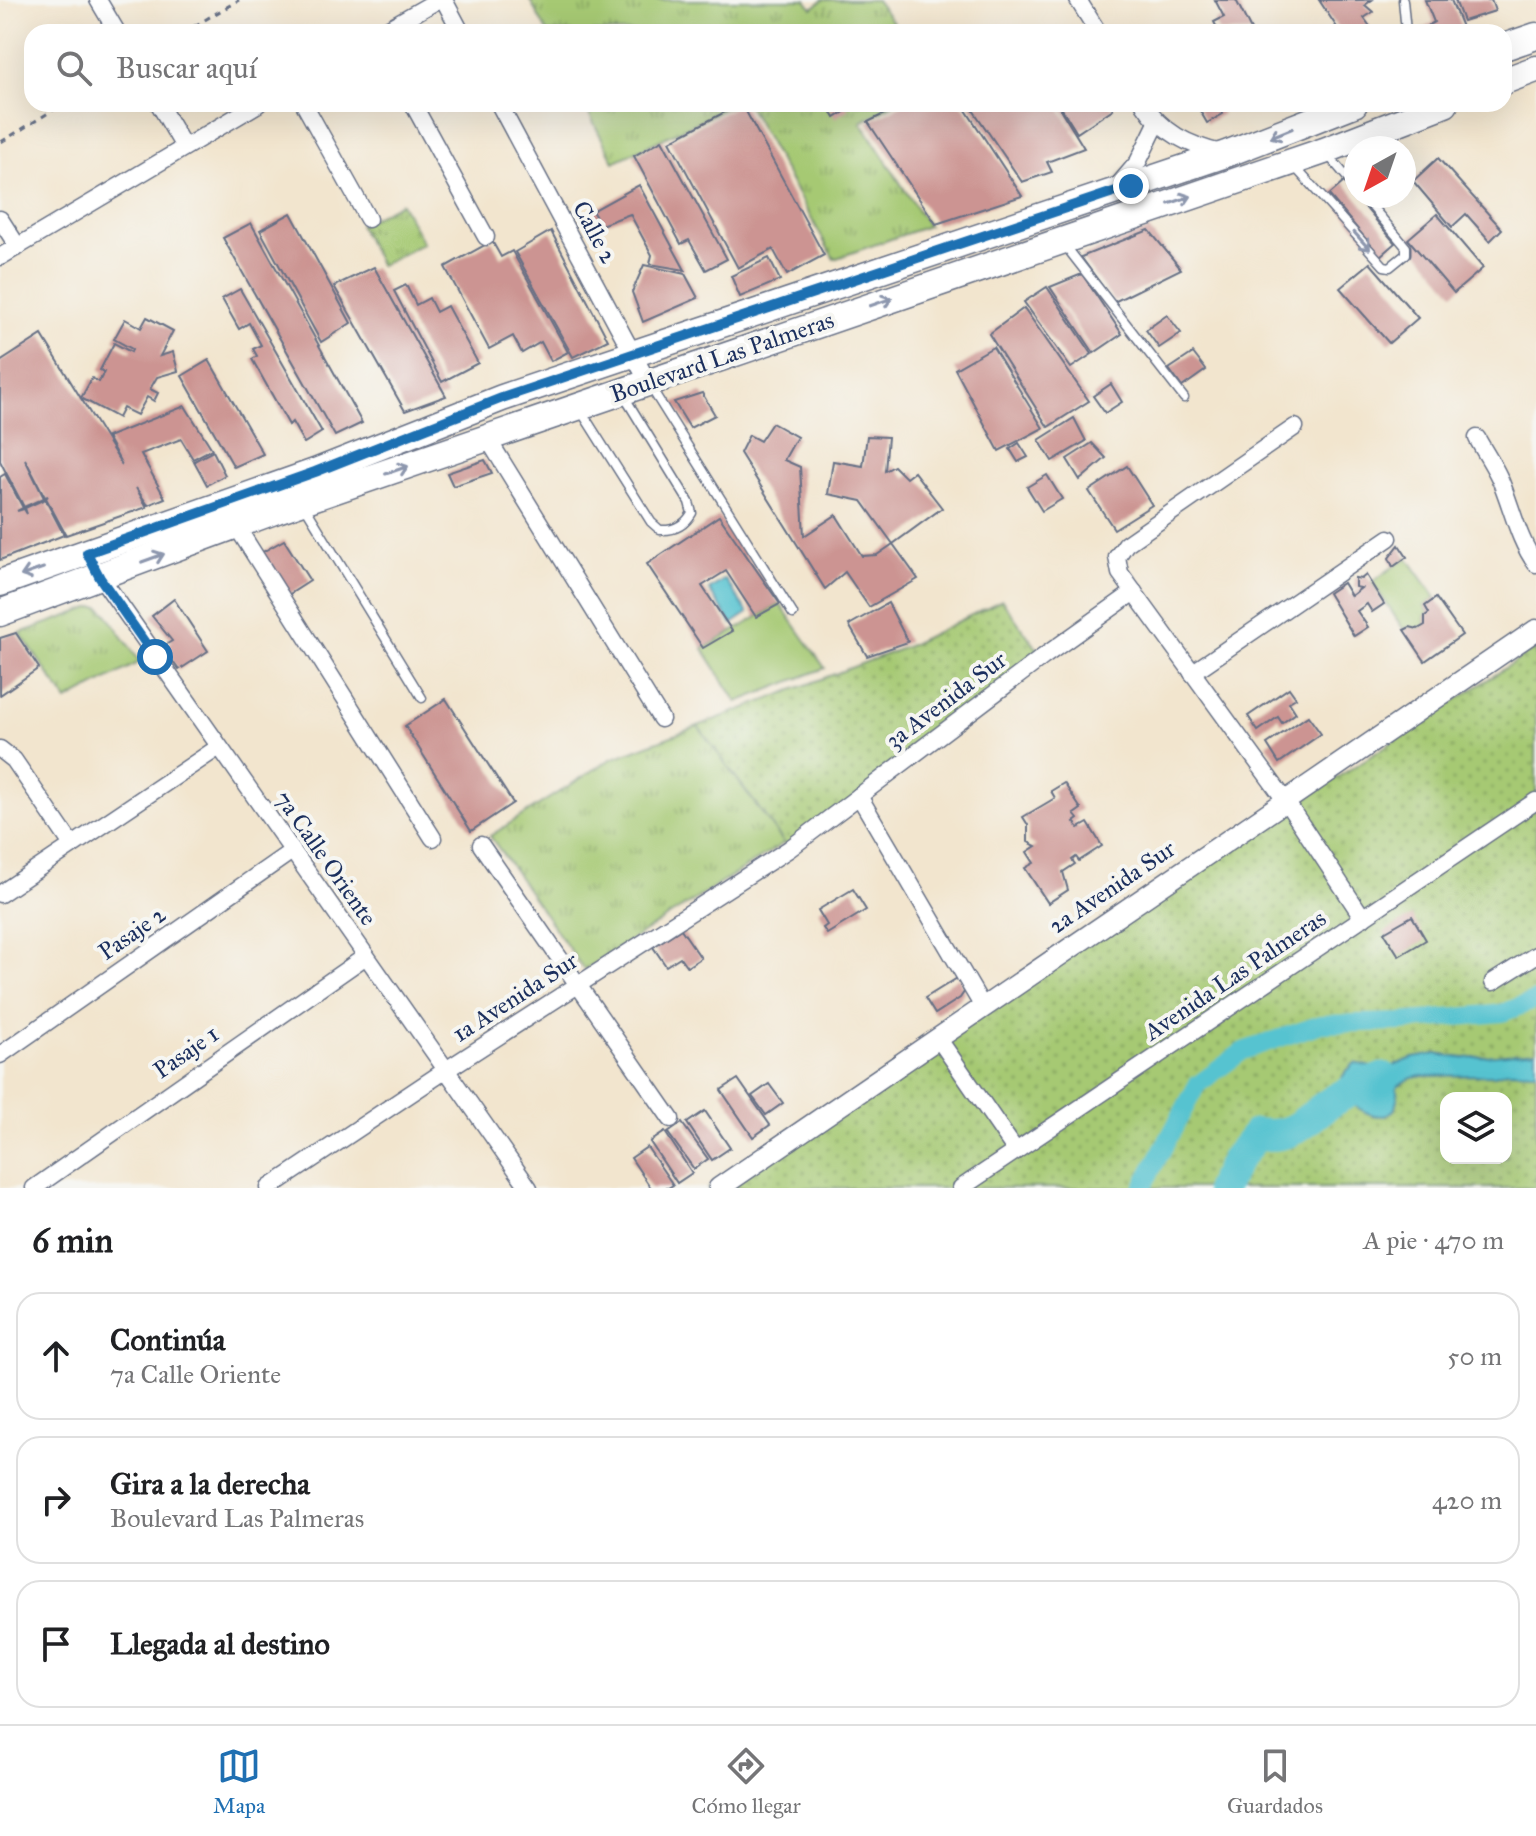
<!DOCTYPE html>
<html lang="es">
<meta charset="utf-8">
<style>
:root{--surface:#fff;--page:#f6f6f6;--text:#202124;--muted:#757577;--line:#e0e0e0;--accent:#1f6fb2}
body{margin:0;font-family:"IM FELL Great Primer",serif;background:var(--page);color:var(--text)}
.controls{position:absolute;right:24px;bottom:24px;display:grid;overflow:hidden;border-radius:16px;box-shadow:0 8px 32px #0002}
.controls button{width:72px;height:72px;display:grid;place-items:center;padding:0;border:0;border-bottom:2px solid var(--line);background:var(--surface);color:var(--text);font:40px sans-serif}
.compass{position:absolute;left:1344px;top:136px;width:72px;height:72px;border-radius:50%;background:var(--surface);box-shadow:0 8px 32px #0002;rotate:220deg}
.stop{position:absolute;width:24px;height:24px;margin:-18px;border:6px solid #1f6fb2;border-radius:50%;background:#fff}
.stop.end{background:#1f6fb2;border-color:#fff;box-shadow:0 2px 8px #0008}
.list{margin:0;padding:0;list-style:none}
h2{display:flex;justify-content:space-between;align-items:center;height:104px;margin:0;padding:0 32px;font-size:34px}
h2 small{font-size:26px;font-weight:400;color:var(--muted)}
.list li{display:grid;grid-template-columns:52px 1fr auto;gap:24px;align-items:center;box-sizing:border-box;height:128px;margin:0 16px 16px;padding:0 16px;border:2px solid var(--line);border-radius:24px}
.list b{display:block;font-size:30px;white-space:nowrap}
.list p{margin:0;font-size:26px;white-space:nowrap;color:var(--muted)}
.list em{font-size:26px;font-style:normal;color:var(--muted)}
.icon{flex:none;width:44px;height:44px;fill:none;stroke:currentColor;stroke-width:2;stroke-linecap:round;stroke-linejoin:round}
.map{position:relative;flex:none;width:1536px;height:1188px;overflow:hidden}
.search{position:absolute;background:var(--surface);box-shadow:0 8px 32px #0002;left:24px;right:24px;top:24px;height:88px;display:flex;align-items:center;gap:20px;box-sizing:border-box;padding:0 28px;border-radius:24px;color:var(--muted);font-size:30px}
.sheet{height:536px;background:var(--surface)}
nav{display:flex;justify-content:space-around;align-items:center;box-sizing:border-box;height:112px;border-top:2px solid var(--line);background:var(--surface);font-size:22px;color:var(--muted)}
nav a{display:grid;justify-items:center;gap:4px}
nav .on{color:var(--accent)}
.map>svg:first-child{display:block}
</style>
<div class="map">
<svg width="1536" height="1188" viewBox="0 0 1536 1188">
<defs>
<pattern id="grass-tufts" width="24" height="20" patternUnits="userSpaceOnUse" patternTransform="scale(2)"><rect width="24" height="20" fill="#a6c973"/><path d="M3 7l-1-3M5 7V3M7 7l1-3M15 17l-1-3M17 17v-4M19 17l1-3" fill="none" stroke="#86a462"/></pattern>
<pattern id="park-dots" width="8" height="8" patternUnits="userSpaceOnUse" patternTransform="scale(2)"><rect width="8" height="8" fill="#a6c973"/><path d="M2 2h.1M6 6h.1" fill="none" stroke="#86a462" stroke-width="1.8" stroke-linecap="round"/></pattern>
</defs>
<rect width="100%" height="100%" fill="#f6f6f2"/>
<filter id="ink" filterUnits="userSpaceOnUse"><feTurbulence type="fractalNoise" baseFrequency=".0125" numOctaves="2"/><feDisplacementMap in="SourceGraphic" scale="16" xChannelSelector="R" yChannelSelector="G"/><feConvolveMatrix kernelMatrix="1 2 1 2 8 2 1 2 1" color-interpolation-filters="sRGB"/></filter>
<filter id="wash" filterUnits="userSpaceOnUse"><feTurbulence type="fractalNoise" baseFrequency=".006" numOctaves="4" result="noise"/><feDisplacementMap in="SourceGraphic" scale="32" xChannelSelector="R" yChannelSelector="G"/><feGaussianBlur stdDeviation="1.8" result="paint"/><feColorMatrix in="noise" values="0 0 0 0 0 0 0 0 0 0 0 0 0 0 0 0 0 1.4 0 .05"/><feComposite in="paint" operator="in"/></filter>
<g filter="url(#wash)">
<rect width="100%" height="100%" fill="#f2e5ce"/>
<g fill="url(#grass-tufts)" stroke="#607c68" stroke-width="2">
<polygon points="530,0 806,0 812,8 823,0 876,0 900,32 547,32"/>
<polygon points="584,104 735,104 614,162"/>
<polygon points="747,104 894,104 861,122 928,226 834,259"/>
<polygon points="401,203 423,243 380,266 359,225"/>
<polygon points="93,607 100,607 107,614 140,662 67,701 20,633"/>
<polygon points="698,726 784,843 584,970 490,836 611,759"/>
</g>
<g fill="url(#park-dots)" stroke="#607c68" stroke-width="2" fill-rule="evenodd">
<polygon points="1002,600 1043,657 789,849 698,726 908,646"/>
<path d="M1536 648V1188H709ZM1446 1098H1506V1158H1446Z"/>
</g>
<g fill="#a6c973" stroke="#607c68" stroke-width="2">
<polygon points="1407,557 1436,598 1425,606 1429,613 1425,616 1425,625 1418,629 1410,627 1404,630 1372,582"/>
<polygon points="780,604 825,668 737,702 703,649"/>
</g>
<g fill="#57c3d0" stroke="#397997" stroke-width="2">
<polygon points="725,579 748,613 732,624 709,590"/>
<path d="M1536 1051V1072L1507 1071 1495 1075 1423 1076 1412 1078 1397 1086C1397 1090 1398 1095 1398 1099 1393 1137 1333 1102 1342 1078 1344 1072 1351 1067 1355 1063L1384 1070 1413 1058 1436 1054 1464 1058Z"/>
</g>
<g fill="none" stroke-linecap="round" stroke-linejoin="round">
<polyline stroke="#57c3d0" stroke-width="18" points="1142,1188 1197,1085 1243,1051 1321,1024 1400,1022 1502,1013 1536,1000"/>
<path stroke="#57c3d0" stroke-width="32" d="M1221 1188 1236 1160 1257 1134C1297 1140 1305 1117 1336 1099 1351 1090 1368 1084 1384 1078"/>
</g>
<g id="blocks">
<g fill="#cc9492">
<polygon points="1215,0 1236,0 1252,32 1219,32 1214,22 1224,17"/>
<polygon points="1319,0 1372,0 1365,5 1373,12 1364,18 1374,32 1340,32"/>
<polygon points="1425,0 1451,0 1464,32 1417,32 1434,22"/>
<polygon points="1455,0 1491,0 1495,11 1463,21"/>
<polygon points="740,104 742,104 824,255 787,275 773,249 738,268 670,141"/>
<polygon points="827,104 845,104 849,109 835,118"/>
<polygon points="904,104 962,104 1022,196 936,224 868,122"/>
<polygon points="969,104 1057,104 1084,148 1047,162 1052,172 1022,182"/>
<polygon points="1059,104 1110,104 1113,109 1077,133"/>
<polygon points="1196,104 1217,104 1223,114 1207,123"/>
<polygon points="662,140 727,259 706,270 689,240 681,244 634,156"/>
<polygon points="1438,158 1502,229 1490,241 1466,214 1452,227 1413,181"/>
<polygon points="1344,182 1395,243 1380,256 1329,195"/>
<polygon points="639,185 685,270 650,264 652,255 630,214 601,225 592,211"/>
<polygon points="291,213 351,323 321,342 260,230"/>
<polygon points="1437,214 1483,268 1454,293 1408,239"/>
<polygon points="251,223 362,423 335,436 223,238"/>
<polygon points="1149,230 1181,269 1114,302 1081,257"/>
<polygon points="551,231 608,340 573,357 515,252"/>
<polygon points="492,241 501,257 512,251 568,352 551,361 541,342 522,353 513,336 489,349 445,267"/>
<polygon points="769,258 780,280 740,297 731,276"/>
<polygon points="1370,263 1418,318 1389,343 1340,288"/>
<polygon points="644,265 685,274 698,298 643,322 632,292"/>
<polygon points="374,267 446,396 405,411 334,286"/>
<polygon points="1082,274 1122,334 1094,353 1050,287"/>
<polygon points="406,285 416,305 429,298 436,312 447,306 478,363 442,382 394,291"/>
<polygon points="1047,287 1092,354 1071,368 1024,302"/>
<polygon points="240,289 322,432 304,443 292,422 289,425 252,359 257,356 253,349 261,345 249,323 239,329 222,299"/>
<polygon points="1024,308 1089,401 1048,427 989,334"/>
<polygon points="1167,315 1181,333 1159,348 1146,330"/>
<polygon points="147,317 173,331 160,356 173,352 178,371 157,377 150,389 158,393 154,401 147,397 137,415 123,408 118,418 81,398 92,378 99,382 104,372 100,370 114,343 131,352 132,349 114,339 125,319 141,328"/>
<polygon points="42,335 122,465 107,437 185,406 212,449 193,459 181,439 141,454 165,498 148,505 136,488 147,507 66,535 46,498 48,496 45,497 25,459 44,498 24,507 0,461 0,362"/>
<polygon points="993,347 1043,428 999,451 955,369"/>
<polygon points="1193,353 1206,370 1182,387 1169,369"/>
<polygon points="209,360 263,454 234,467 182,376"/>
<polygon points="1111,384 1122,402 1105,413 1093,396"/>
<polygon points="702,393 715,415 690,428 674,402"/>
<polygon points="1074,418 1086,441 1052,461 1039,440"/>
<polygon points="772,423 797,437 784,460 800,467 804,536 836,515 862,556 877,555 893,544 862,501 828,494 833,461 863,466 867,436 888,437 885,471 894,466 906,478 914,472 942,508 893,544 918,579 869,607 845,572 825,589 740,453 749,435 760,441"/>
<polygon points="1019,443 1028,457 1018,462 1010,449"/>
<polygon points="1092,443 1106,458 1080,480 1067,459"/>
<polygon points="213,451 225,475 207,485 194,461"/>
<polygon points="485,460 492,473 453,486 447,473"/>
<polygon points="1127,466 1152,505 1114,529 1089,491"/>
<polygon points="5,474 23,508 17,511 24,509 27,514 25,508 45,499 64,535 0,560 0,477"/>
<polygon points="1047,475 1062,499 1042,511 1027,487"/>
<polygon points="719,516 780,604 756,617 726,571 702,586 732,631 703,648 647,564"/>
<polygon points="284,540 310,581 285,597 259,554"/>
<polygon points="1399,545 1407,557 1393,567 1389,558"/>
<polygon points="1366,575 1384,604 1372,612 1367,604 1357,611 1368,627 1354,636 1328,593 1343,583 1351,596 1361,588 1355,587 1355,578 1361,579"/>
<polygon points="1436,598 1462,635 1425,661 1404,630 1410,627 1418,629 1425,625 1425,616 1429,613 1425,606"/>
<polygon points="174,599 208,651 179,670 162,647 172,641 152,616"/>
<polygon points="888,603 908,642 867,656 849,625"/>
<polygon points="16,633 39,668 0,695 0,638"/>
<polygon points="1289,688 1296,698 1289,702 1296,713 1282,723 1278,717 1258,731 1248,716"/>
<polygon points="446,699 513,803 471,831 405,726"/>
<polygon points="1308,716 1321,734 1279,763 1267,744"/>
<polygon points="1064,783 1081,809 1074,814 1078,819 1074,822 1079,828 1088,823 1102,846 1079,861 1076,857 1072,860 1075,864 1063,872 1068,890 1048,903 1025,868 1034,863 1027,852 1036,846 1028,842 1028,825 1023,817 1055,798 1051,791"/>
<polygon points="853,889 866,910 827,934 823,928 827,925 818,910"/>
<polygon points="1412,916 1426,940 1399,956 1384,932"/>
<polygon points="681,929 701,958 687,967 680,957 666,966 653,947"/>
<polygon points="959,977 964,992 960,998 935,1014 925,998"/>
<polygon points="738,1079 770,1125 753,1137 721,1090"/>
<polygon points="769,1084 783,1103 766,1115 752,1096"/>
<polygon points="705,1111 730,1148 712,1160 687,1123"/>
<polygon points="682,1123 708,1159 694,1169 668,1133"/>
<polygon points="665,1132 692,1173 677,1183 650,1142"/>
<polygon points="647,1147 673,1185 668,1188 651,1188 631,1158"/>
</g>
</g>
</g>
<g filter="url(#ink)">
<use href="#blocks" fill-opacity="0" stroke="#666f85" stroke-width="2"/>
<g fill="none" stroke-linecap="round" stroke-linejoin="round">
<defs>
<g id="service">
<polyline points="1403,0 1406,32"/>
<polyline points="1328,155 1356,188"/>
<polyline points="1294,166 1384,266 1390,267 1406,254 1406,247 1363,196"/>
<polyline points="1064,244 1184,398"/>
<polyline points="650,386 793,614"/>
<path d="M581 411 651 522 660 530C674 531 685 525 692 513L689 502 624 396"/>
<polyline points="304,505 422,698"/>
</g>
<g id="minor">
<polyline points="98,0 117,32"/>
<polyline points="444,0 461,32"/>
<polyline points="1078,0 1098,32"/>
<polyline points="382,32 438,0"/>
<polyline points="159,104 184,147"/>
<polyline points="304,104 368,219"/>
<polyline points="413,104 486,237"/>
<polyline points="499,104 648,382"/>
<path d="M1144 104C1163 133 1188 145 1221 153"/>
<polyline points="1115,189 1138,162 1157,123"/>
<polyline points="0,219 18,247"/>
<polyline points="0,257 258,104"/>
<polyline points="1295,427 1126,544 1117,557 1120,573 1285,800 1363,918"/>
<path d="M1477 438C1484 451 1493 464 1499 477 1512 506 1517 538 1536 564"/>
<polyline points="488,439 661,719"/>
<polyline points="237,527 433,838"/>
<polyline points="95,569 529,1188"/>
<polyline points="1192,673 1389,538"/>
<polyline points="0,749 14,760 72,845"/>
<polyline points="859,796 983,1007"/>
<polyline points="481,845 671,1119"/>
<polyline points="0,894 219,747"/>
<polyline points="1493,982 1536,955"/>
<polyline points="938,1038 1016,1151"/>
<polyline points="0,1055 292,851"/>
<polyline points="34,1188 366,956"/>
<polyline points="269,1188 446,1070 789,849 1043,657 1134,592"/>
<polyline points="961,1188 1536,801"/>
</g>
<polyline id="tertiary" points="719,1188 1536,630"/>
<g id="primary">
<polyline points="1504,47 1536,36"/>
<polyline points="1504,81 1536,69"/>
<polyline points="0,583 315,472 502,398 1226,154 1354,104"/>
<polyline points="0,613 277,510 1324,151 1445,104"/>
</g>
</defs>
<use href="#service" stroke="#666f85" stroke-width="11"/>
<use href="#minor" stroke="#666f85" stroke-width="19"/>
<use href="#tertiary" stroke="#666f85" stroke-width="23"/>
<use href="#primary" stroke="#666f85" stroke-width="29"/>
<g stroke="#666f85" stroke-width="3" stroke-dasharray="6 6" stroke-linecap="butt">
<polyline points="184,32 239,0"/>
<polyline points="1,142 63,104"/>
</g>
<use href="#service" stroke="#fff" stroke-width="8"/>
<use href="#minor" stroke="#fff" stroke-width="16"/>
<use href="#tertiary" stroke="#fff" stroke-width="20"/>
<use href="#primary" stroke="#fff" stroke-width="26"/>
</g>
<defs><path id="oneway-shaft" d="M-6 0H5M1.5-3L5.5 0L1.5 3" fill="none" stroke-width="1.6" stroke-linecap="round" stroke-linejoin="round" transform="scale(2)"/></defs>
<g stroke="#8d97ae">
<use href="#oneway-shaft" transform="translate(1281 133) rotate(158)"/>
<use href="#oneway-shaft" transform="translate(1180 200) rotate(-19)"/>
<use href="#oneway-shaft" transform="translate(1362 241) rotate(48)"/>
<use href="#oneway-shaft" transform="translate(881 302) rotate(-19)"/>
<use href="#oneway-shaft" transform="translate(397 470) rotate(-19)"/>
<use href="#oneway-shaft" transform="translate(153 558) rotate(-20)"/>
<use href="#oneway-shaft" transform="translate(32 572) rotate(161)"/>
</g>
</g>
<g fill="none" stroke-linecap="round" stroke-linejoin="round" filter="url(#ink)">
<polyline stroke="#1f6fb2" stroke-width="10" points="155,657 100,578 87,553 315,472 502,398 1131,186"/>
</g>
<g text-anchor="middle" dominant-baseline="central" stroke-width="8" stroke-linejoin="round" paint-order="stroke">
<g font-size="24" fill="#1b2f5e" stroke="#f6f6f2">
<text transform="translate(595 232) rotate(62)">Calle 2</text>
<text transform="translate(722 357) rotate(-19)">Boulevard Las Palmeras</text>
<text transform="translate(946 700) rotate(-37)">3a Avenida Sur</text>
<text transform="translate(326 858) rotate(55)">7a Calle Oriente</text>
<text transform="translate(1112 887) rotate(-34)">2a Avenida Sur</text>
<text transform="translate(132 933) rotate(-35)">Pasaje 2</text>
<text transform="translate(1235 975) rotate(-34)">Avenida Las Palmeras</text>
<text transform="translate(515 997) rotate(-33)">1a Avenida Sur</text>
<text transform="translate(186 1052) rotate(-35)">Pasaje 1</text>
</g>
</g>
</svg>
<div class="controls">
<button><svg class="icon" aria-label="layers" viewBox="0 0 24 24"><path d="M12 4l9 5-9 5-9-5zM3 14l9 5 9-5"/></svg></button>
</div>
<svg class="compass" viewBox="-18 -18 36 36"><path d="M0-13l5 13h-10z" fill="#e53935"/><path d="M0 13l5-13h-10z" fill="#757577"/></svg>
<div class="stop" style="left:155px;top:657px"></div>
<div class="stop end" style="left:1131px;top:186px"></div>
<div class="search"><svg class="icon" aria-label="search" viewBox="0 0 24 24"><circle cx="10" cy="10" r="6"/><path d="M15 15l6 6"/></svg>Buscar aquí</div>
</div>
<section class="sheet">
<h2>6 min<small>A pie · 470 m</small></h2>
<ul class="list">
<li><svg class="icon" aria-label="ahead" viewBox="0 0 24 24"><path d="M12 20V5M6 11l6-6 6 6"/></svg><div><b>Continúa</b><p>7a Calle Oriente</p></div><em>50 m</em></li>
<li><svg class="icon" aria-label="right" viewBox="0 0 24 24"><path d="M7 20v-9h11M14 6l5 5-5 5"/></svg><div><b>Gira a la derecha</b><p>Boulevard Las Palmeras</p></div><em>420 m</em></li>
<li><svg class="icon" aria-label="arrive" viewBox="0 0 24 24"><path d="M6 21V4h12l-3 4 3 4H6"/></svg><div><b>Llegada al destino</b></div></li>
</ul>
</section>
<nav>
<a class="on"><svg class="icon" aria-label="map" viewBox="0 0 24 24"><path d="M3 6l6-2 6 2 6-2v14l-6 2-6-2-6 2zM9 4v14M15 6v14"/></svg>Mapa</a>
<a><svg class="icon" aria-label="directions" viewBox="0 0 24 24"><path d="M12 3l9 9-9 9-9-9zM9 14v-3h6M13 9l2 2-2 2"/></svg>Cómo llegar</a>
<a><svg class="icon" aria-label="saved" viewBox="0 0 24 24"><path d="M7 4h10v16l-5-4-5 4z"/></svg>Guardados</a>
</nav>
